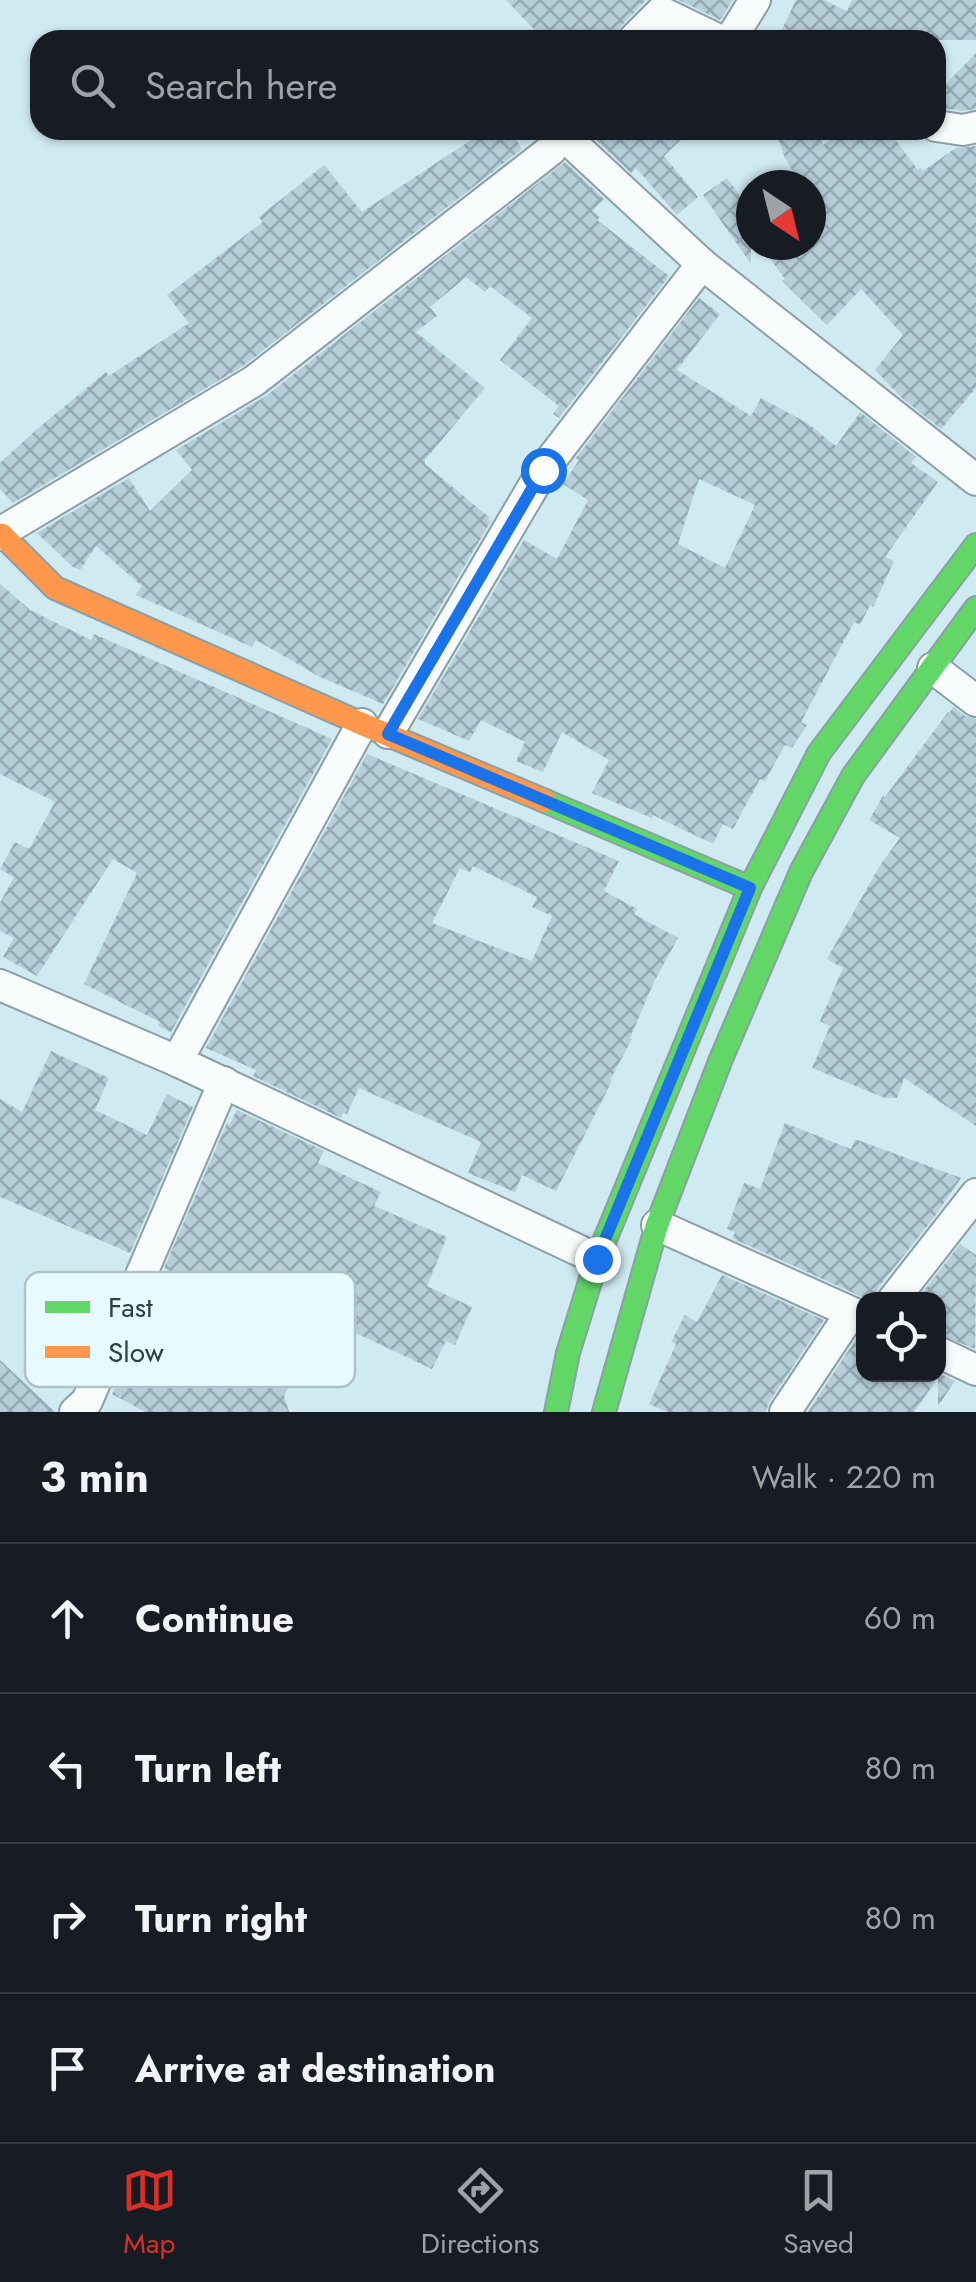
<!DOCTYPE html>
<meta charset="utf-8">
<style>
:root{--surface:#171b24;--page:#20242c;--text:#f1f3f6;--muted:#9ea1a6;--line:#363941;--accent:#d93025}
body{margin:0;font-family:Jost,sans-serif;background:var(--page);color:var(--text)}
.controls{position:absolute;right:30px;bottom:30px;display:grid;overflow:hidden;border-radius:20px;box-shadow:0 2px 8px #0004}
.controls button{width:90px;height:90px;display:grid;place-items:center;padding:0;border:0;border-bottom:2px solid var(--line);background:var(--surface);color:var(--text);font:50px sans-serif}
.compass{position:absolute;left:736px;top:170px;width:90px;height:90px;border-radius:50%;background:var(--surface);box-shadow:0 2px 8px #0004;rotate:145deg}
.stop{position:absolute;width:30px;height:30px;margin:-22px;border:8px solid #1a73e8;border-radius:50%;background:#fff}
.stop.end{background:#1a73e8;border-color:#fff;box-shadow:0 2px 10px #0008}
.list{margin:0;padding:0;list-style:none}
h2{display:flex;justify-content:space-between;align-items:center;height:130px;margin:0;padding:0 40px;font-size:42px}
h2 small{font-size:32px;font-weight:400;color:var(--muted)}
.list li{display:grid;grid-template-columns:65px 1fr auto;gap:30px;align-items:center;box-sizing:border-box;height:150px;padding:0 40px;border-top:2px solid var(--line)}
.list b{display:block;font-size:38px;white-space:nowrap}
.list em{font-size:32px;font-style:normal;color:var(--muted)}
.icon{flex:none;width:55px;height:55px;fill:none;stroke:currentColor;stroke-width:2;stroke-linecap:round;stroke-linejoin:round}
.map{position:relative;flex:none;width:976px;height:1412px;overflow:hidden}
.search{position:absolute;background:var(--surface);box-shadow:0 2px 8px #0004;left:30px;right:30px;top:30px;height:110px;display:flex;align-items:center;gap:25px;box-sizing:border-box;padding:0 35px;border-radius:30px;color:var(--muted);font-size:38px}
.sheet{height:730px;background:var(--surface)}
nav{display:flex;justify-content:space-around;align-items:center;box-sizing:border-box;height:140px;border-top:2px solid var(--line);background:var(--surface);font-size:28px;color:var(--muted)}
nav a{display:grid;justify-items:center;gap:5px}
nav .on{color:var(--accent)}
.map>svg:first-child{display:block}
</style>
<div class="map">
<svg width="976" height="1412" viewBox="0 0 976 1412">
<defs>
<pattern id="building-cross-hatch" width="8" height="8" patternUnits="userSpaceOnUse" patternTransform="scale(2.5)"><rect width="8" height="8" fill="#b6ced8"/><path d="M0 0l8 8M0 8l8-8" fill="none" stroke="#94a9b1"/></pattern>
</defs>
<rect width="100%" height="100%" fill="#cfeaf1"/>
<g fill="url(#building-cross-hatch)" fill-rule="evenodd">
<polygon points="506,0 646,0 620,27 615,40 544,40"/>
<polygon points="679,0 733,0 720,20"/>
<polygon points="796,0 824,0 847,11 852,0 976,0 976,40 777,40"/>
<polygon points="976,53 976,109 962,111 944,108 936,101 936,94"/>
<polygon points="486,130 510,130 522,149 243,366 13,503 0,489 0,463 36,430 106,372 109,376 189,323 167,295 263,222 259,217 324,165 362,212"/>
<polygon points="592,130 691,130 664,156 698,197 677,215 636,168 631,173 589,133"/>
<polygon points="775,130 817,130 823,145 843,130 888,130 918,170 920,168 923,171 956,148 976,146 976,388 941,429 902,398 875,370 903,335 861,289 827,325 782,281 785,279 760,245 811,245 811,209 813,207 811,203 811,185 801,185 785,158"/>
<polygon points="565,162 604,199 592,211 600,217 597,220 669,276 559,418 553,414 559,406 500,360 532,318 490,286 485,292 466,277 430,307 437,316 416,332 485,388 425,460 425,464 490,518 488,520 491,521 383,704 320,677 256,640 252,647 136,595 142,586 96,546 80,570 73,567 37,533 129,478 150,511 192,470 176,450 266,396"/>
<polygon points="727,178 751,211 751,264 703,195"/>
<path d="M699 298 720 314 677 370 751 416 761 398 807 423 836 446 860 412 916 457 911 463 938 482 885 557 894 561 873 607 870 605 860 625 854 622 801 722 807 725 792 748 785 745 765 781 760 779 733 829 723 824 713 844 653 815 652 818 592 793 609 760 562 732 543 772 516 761 525 742 481 720 469 741 418 719 524 540 557 559 588 500 563 484 579 460 576 458ZM699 479 755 505 725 568 678 544Z"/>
<polygon points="0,584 30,610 91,640 94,634 332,739 171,1032 158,1026 160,1022 84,984 137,873 113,859 37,976 3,957 14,938 0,931 0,903 14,877 0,869 15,842 29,849 55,802 0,774"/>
<polygon points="954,707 965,716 976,719 976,1126 904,1078 897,1098 885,1098 812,1068 830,1026 820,1021 843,968 827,959 879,867 900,838 869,820 883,796 885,797 948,712 949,713"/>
<path d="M367 754 619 861 604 891 637 909 634 914 678 938 654 982 630 1038 632 1039 610 1080 612 1081 556 1191 522 1175 515 1192 468 1173 481 1142 359 1088 347 1114 343 1113 341 1118 253 1076 256 1070 206 1048ZM473 866 537 897 532 907 552 916 532 961 432 923 460 868 470 872Z"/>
<polygon points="51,1051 109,1078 95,1110 147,1135 167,1094 193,1107 130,1253 0,1197 0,1099 22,1112"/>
<polygon points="237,1110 324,1151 318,1163 381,1192 374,1206 447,1237 427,1286 472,1307 455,1345 446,1341 432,1369 326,1319 284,1395 289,1412 145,1412 112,1394 142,1339 144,1340 175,1273 164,1268 227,1123 229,1125"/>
<polygon points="785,1123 851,1149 855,1139 961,1178 932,1220 878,1288 875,1300 869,1300 732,1238 735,1232 727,1229 744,1183 760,1189"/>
<polygon points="960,1244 976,1255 975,1349 938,1334 938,1300 917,1300"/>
<polygon points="722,1275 824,1320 769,1402 766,1412 667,1412 649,1404 676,1344 671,1342 685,1315 697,1322"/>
<polygon points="858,1336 864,1336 864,1374 938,1373 955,1381 938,1406 938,1378 914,1412 808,1412"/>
<polygon points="0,1360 55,1412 0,1412"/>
</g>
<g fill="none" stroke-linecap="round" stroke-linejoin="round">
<defs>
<g id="street">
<polyline points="633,40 661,12 719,40"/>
<polyline points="730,40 755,0"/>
<polyline points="936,126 963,130 976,127"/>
<polyline points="562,134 702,264 976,480"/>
<polyline points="2,535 8,528 254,381 551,150 564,130"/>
<polyline points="933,668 976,701"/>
<polyline points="388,733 543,470 702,264"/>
<polyline points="0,985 177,1061 597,1259"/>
<polyline points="177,1061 362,724"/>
<polyline points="657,1225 864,1318"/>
<polyline points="893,1300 976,1194"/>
<polyline points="938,1352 976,1370"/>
<polyline points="75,1412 87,1401 224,1082"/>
<polyline points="785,1412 851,1313"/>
</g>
<g id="fast">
<polyline points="545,801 750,888"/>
<polyline points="556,1412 568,1353 597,1259 750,888 819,753 976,545"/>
<polyline points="604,1412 657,1225 721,1059 801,872 853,776 976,608"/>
</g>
<polyline id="slow" points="0,536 2,535 55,588 362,724 545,801"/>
</defs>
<use href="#street" stroke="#8b9fa5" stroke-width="34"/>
<use href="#fast" stroke="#8b9fa5" stroke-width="26"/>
<use href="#slow" stroke="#8b9fa5" stroke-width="26"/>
<use href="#street" stroke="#f8fcfd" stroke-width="30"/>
<use href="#fast" stroke="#63d668" stroke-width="22"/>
<use href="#slow" stroke="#ff974d" stroke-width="22"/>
</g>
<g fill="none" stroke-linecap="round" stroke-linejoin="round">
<polyline stroke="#1a73e8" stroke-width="12" points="543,470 388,734 750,888 597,1259"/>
</g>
<rect x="25" y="1272" width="330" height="115" rx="15" fill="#e7faff" stroke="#afc2c7" stroke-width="2.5"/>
<rect x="45" y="1301" width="45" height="12" fill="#63d668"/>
<rect x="45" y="1346" width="45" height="12" fill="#ff974d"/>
<g font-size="28" fill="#2d4045">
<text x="108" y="1317">Fast</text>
<text x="108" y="1362">Slow</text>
</g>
</svg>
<div class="controls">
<button><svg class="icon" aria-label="locate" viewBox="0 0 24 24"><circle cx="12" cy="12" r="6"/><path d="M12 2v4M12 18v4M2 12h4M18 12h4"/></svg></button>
</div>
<svg class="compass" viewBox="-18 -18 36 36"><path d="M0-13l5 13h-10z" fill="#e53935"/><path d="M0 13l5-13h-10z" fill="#9ea1a6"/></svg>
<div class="stop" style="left:543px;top:470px"></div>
<div class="stop end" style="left:597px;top:1259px"></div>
<div class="search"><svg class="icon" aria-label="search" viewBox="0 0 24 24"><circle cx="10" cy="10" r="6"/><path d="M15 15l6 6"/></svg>Search here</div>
</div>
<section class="sheet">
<h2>3 min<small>Walk · 220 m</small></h2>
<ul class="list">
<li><svg class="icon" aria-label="ahead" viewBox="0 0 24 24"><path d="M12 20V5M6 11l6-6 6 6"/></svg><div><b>Continue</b></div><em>60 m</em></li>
<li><svg class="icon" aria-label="left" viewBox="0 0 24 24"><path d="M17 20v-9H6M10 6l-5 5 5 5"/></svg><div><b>Turn left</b></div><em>80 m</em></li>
<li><svg class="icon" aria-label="right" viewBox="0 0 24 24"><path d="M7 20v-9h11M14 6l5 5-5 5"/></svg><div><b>Turn right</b></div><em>80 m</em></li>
<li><svg class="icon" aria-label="arrive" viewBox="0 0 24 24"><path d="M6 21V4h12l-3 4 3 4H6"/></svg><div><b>Arrive at destination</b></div></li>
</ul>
</section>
<nav>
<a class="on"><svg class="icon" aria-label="map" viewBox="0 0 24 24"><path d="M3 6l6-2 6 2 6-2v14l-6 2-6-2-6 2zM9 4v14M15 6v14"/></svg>Map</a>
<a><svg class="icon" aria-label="directions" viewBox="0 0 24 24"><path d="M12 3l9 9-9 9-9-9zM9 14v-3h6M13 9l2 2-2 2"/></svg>Directions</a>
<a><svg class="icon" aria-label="saved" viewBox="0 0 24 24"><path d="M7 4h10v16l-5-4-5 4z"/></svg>Saved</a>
</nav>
